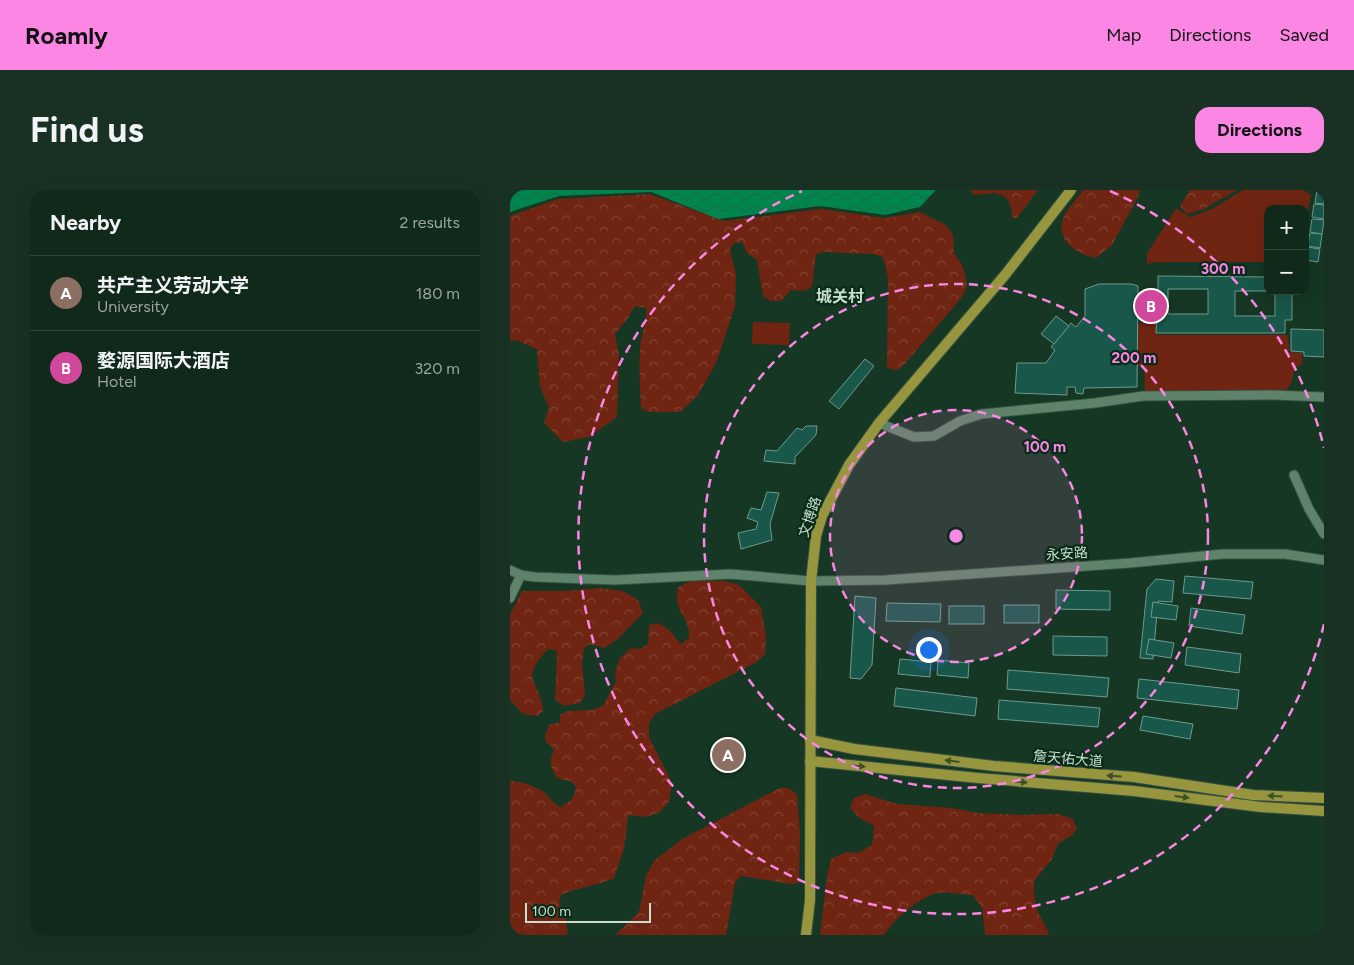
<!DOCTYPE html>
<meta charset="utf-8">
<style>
:root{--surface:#10291a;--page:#193123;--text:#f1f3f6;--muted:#9ca6a2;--line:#304539;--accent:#fc86e4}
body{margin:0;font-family:Figtree,"Noto Sans SC",sans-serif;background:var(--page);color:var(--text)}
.controls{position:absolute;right:15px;top:15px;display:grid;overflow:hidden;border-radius:10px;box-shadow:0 5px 20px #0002}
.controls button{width:45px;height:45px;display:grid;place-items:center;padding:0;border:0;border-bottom:1px solid var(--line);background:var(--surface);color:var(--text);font:25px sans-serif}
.scale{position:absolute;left:15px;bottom:12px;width:126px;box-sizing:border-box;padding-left:5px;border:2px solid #caddcf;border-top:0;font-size:14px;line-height:18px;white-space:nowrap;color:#caddcf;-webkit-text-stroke:4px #092c19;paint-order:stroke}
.you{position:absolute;left:418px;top:459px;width:18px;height:18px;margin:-12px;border:4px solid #fff;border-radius:50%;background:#1a73e8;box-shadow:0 0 0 8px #1a73e833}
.badge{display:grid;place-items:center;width:32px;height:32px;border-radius:50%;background:var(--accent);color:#fff;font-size:16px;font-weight:700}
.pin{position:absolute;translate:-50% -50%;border:2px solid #fff;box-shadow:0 1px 5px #0006}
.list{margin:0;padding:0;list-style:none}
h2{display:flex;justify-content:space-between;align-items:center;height:65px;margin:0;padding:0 20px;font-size:21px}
h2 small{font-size:16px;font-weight:400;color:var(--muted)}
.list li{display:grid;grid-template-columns:32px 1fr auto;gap:15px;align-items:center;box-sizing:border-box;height:75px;padding:0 20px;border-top:1px solid var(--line)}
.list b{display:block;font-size:19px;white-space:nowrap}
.list p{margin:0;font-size:16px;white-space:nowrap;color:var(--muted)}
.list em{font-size:16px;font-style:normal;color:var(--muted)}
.map{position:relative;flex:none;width:814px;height:745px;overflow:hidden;border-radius:15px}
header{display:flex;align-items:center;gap:30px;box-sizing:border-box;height:70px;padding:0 25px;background:var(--accent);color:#111}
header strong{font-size:24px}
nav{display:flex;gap:28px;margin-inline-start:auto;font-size:18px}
.intro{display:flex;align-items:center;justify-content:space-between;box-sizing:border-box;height:120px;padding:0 30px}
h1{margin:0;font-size:35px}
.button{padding:12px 22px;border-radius:15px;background:var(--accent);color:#111;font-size:18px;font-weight:700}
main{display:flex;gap:30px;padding:0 30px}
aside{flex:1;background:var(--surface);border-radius:15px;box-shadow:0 5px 20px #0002}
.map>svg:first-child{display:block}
</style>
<header>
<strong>Roamly</strong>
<nav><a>Map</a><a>Directions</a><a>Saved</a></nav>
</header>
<div class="intro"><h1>Find us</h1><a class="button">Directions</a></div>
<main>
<aside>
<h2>Nearby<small>2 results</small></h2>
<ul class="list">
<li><span class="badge" style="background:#8d6e63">A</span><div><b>共产主义劳动大学</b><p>University</p></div><em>180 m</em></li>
<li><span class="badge" style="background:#d1479c">B</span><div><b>婺源国际大酒店</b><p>Hotel</p></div><em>320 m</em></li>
</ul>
</aside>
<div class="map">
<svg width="814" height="745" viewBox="0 0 814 745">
<defs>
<pattern id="forest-crowns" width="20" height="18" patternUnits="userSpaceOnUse" patternTransform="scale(1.25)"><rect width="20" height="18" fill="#6f2511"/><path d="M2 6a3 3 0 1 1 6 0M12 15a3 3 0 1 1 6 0" fill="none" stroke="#824433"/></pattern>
<pattern id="water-waves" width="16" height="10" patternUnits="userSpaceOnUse" patternTransform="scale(1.25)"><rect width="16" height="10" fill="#00864d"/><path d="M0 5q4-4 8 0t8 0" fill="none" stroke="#186b47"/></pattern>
</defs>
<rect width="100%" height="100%" fill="#153723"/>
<g fill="url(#forest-crowns)">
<polygon points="460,0 528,0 506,29 502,27 501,17 496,7 485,3 464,5"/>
<path d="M573 0H630L627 9 602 55 586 68C568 65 545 50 553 29 556 19 567 9 573 0Z"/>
<polygon points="680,0 727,0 694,19 677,24 670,16"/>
<path d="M140 4 214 31 311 19 375 28 410 22 436 35 443 45 444 63 453 77 457 96 452 107 393 176 387 180 377 178 378 87 373 67 363 64 314 62 306 64 302 96 295 101 281 100 271 111H260L253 106 247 70 237 63 232 52 224 53 220 60 226 84 225 116 206 173 188 205 170 222H138L131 218C130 198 129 178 130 158 131 143 137 135 136 118L125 116 118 128 105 144 109 164 107 227 79 247 53 252 34 233 39 217 30 197 27 159 6 150 0 151V26L48 9Z"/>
<path d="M181 391H215L229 395 251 417 256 448 255 464 247 472 145 524 139 533V547L162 593 159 612 150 622 137 627 120 625 118 627 114 659 104 688C87 696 69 697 51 705L49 712 56 729 58 745H0V591C11 591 26 596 35 603 40 608 44 614 50 617 60 612 65 608 66 596L60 591 47 588C41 579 38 572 44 561L42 557 36 552 35 545 39 535 50 532V525L58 521 81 520 93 516 106 491 105 482 110 468 121 458 130 459 138 454 139 435 148 433 158 439 171 454 179 448C180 429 169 425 167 410 166 406 168 401 168 397Z"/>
<path d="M88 398 113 401 128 410 133 423 108 449 94 458 80 454 74 458 72 473 75 505 70 513 54 516 45 510 47 461 38 459C8 492 30 488 33 521L28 526 13 524 0 510V425L12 401H56Z"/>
<polygon points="270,598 278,598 287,604 290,642 289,693 281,694 231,686 225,693 216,745 105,745 129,722 136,686 144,671 172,649"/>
<path d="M355 604 387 614 442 618 467 623 511 625 548 624 563 629 567 639 562 645 548 654 542 669 524 691C524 701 524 710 527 719 530 729 537 735 539 745H475L472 718 463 705C455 705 433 701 427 703 406 709 386 728 374 745H310L317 686 321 669 336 662 348 663 362 655 364 636 348 627 340 617 344 608Z"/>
</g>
<g fill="#6f2511">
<polygon points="733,0 793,0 801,5 795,36 795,19 758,19 758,72 647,72 637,74 637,64 666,18 680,27 702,19"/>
<polygon points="243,132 280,133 279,155 242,154"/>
<polygon points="628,133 646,133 647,145 778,145 779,162 792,163 792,174 785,178 781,194 776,200 635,202 634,176 627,176"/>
</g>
<polygon fill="url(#water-waves)" points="0,0 426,0 410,17 375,25 310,16 208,29 141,2 49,6 0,22"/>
<g fill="#18574a" stroke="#6d9b8f" fill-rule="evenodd">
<polygon points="807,0 814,0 814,14 805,13"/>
<polygon points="804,14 814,15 814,29 802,27"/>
<polygon points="802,29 814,30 812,44 800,42"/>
<polygon points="800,43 812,44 810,58 798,56"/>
<polygon points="797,57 810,59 808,72 795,70"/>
<path d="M648 86 758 87V101H725V126H765V101H782V130H775V143H646L647 123H640L641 102H648ZM658 99H698V124H658Z"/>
<polygon points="589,94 622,94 628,96 627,197 574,198 573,204 566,203 565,197 557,197 557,205 505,203 507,173 536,173 545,160 541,157 561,133 566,137 575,126 575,99"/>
<polygon points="546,126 559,136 544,154 531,144"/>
<polygon points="781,139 814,140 814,167 794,166 794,162 781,161"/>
<polygon points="355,169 364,176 329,219 319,211"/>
<polygon points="296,236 307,236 306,245 285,267 285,274 254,271 256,260 267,261 287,238 292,240"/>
<polygon points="257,302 269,303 260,334 262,350 231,359 228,343 246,339 248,332 237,328 241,318 251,320"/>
<polygon points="675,386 743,392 741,409 673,403"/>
<polygon points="646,389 664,391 662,412 648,411 643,469 630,468 637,399"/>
<polygon points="546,400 600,401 600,420 546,419"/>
<polygon points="345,406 366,408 362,475 351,489 340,488"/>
<polygon points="643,412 668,416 666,430 641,427"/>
<polygon points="377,413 431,414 430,432 376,431"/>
<rect x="494" y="415" width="35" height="18"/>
<rect x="439" y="416" width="35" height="18"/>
<polygon points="681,418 735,425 732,444 679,436"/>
<polygon points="543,446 597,447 597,466 543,465"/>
<polygon points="639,449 664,453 661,468 636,464"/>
<polygon points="677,457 731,464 729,483 675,475"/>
<polygon points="390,469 421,472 420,487 388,484"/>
<polygon points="428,470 459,473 458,488 427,485"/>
<polygon points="498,480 599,488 597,507 497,499"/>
<polygon points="629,489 729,500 727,519 627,508"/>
<polygon points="386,498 467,508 465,526 384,516"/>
<polygon points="489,510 590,518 588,537 488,529"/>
<polygon points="633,526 683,534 680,549 630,540"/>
</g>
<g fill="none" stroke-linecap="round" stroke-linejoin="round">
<defs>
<g id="minor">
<polyline points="369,233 404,247 424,246 450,231 471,224 585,213 633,206 764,205 814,207"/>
<polyline points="784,285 799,319 814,344"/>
<polyline points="0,380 11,385 25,387 105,390 221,384 301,391 375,390 620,373 713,364 775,364 814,370"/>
<polyline points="0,408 11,385"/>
</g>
<g id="major">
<polyline points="300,550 344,559 484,576 624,587 743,605 814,608"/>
<polyline points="300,571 468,588 624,601 751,617 814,621"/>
<polyline points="296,745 300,710 301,391 306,346 312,326 339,275 369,233 495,85 561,0"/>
</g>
</defs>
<use href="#minor" stroke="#35503f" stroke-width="11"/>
<use href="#major" stroke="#35503f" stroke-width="12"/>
<use href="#minor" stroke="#5e826a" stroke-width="9"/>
<use href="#major" stroke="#97953e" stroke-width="10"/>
</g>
<defs><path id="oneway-solid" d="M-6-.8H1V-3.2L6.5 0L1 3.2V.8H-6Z" transform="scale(1.25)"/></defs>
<g fill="#3b5126">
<use href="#oneway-solid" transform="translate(442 571) rotate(-173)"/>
<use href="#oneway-solid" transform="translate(348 576) rotate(6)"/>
<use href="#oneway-solid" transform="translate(604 586) rotate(-176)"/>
<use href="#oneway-solid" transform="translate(510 592) rotate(5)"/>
<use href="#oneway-solid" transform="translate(765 606) rotate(-177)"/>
<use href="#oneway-solid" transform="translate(672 607) rotate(7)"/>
</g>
<circle cx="446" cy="346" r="126" fill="#fc86e4" fill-opacity=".12"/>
<g fill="none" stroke="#fc86e4" stroke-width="2.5" stroke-dasharray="9 6">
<circle cx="446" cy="346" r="126"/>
<circle cx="446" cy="346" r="252"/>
<path d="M814 434A378 378 0 1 1 292 1M600 1A378 378 0 0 1 814 258"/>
</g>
<g text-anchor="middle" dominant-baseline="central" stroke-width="4.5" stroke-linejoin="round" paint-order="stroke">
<g font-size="14" fill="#caddcf" stroke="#092c19">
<text transform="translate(300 327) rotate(-71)">文博路</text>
<text transform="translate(557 364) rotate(-4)">永安路</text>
<text transform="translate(558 569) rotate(5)">詹天佑大道</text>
</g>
<g font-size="16" font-weight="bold" fill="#caddcf" stroke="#092c19">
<text x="330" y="106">城关村</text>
</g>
</g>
<circle cx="446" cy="346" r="8" fill="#fc86e4" stroke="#092c19" stroke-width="2.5"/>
<g font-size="15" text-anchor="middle" font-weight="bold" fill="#fc86e4" stroke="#092c19" stroke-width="4.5" stroke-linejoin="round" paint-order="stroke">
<text x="713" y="84">300 m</text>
<text x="624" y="173">200 m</text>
<text x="535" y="262">100 m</text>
</g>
</svg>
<div class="controls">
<button>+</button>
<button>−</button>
</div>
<div class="scale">100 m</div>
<div class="you"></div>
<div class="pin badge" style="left:218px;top:565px;background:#8d6e63">A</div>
<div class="pin badge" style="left:641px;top:116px;background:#d1479c">B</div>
</div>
</main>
